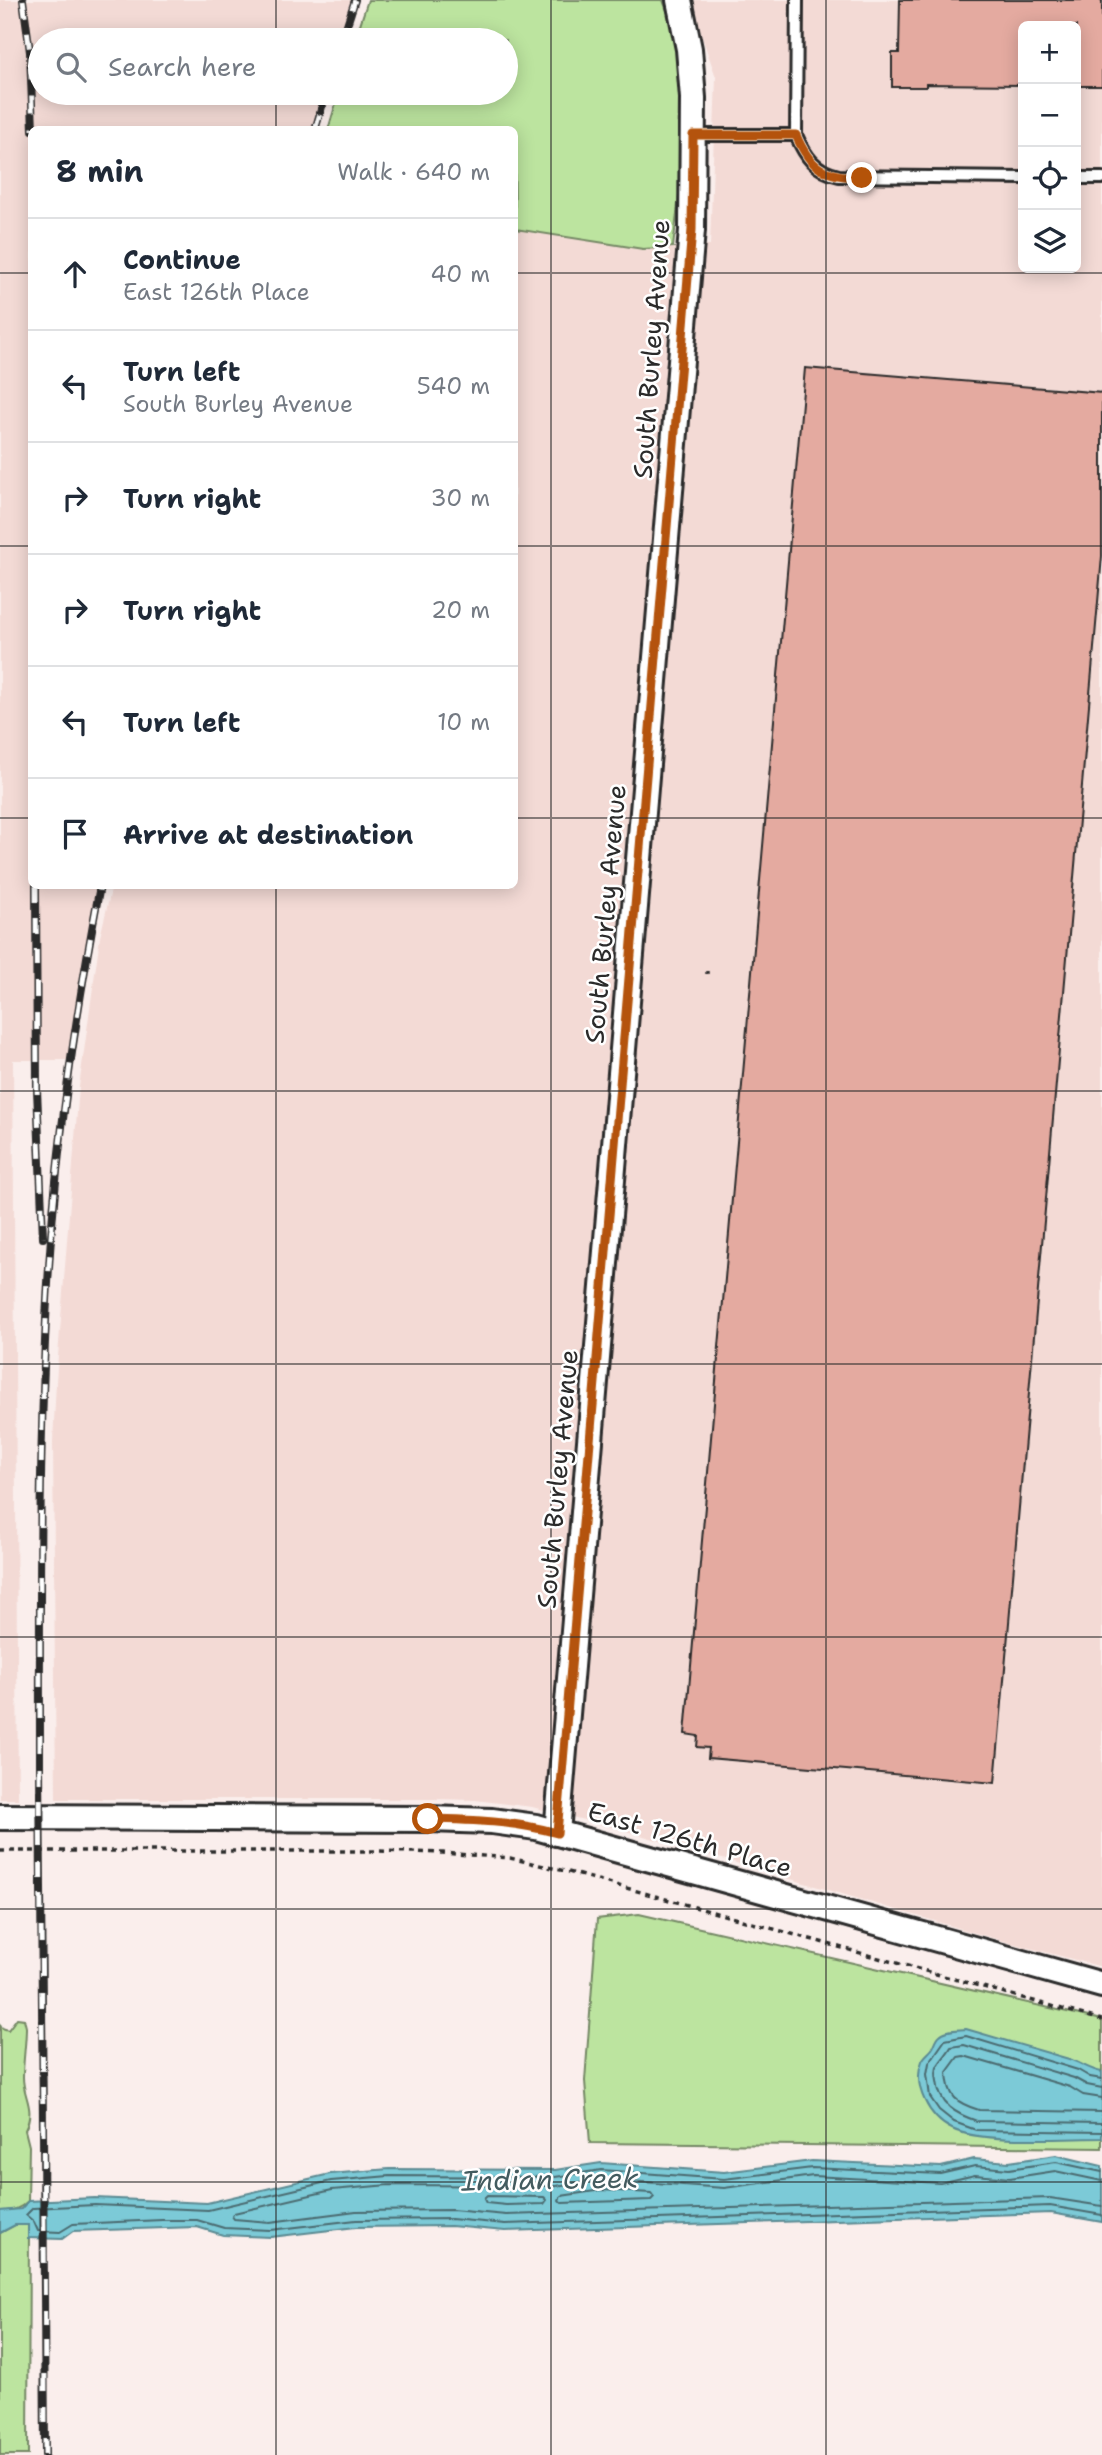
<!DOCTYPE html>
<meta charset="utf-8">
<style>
:root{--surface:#fff;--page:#f2f2f3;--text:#1f2937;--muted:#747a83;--line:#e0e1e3}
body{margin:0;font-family:"Shantell Sans",sans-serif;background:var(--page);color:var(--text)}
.controls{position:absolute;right:21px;top:21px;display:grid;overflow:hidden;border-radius:10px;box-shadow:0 4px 18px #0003}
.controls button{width:63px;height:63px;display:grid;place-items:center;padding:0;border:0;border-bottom:2px solid var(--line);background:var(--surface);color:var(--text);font:35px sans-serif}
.stop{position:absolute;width:21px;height:21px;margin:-16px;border:5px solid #b45309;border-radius:50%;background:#fff}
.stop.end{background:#b45309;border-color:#fff;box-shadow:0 2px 7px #0008}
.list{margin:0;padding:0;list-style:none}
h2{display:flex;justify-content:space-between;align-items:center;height:91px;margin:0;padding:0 28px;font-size:30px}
h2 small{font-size:23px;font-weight:400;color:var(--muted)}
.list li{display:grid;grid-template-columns:46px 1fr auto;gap:21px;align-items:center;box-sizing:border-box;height:112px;padding:0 28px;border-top:2px solid var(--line)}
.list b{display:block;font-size:26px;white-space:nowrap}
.list p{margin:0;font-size:23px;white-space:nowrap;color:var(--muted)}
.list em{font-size:23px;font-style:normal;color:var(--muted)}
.icon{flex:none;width:38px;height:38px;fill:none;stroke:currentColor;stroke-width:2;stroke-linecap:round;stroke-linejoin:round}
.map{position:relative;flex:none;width:1102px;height:2455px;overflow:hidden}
.search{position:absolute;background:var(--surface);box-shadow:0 4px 18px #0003;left:28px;top:28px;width:490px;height:77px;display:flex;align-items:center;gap:18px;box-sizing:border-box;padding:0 24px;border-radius:38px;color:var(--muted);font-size:26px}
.panel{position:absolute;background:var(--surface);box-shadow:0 4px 18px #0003;left:28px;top:126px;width:490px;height:763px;border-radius:10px}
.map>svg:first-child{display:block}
</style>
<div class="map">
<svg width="1102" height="2455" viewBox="0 0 1102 2455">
<rect width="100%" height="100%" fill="#faeeec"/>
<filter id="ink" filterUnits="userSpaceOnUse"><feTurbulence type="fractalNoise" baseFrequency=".0143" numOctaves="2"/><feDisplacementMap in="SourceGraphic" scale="14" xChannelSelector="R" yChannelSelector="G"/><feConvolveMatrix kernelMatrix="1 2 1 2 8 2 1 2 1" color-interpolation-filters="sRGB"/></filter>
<g filter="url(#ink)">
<g fill="#f3dad5" fill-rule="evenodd">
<polygon points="0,0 355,0 342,40 40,40 40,93 326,93 315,129 32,130 32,886 100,886 70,1060 13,1060 18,1799 0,1799"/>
<path d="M689 0H1102V1967L996 1939 616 1828 532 1807 475 1800 435 1799H56L53 1442 56 1382 79 1087 100 937 112 886H514L515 229 643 249 710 245 716 77ZM1023 26H1076V268H1023Z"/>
</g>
<g fill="#bce49f" stroke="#748865" stroke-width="2">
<path d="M368 0H663C694 75 683 168 673 247L643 249 515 229 514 130H328L339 93H506V40H355Z"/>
<polygon points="639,1914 1102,2020 1102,2148 590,2143 585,2081 597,1919"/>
<path d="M17 2018 24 2019 26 2027C26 2044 23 2060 23 2077 23 2098 36 2107 25 2130L29 2146 28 2201C20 2209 12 2212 0 2211V2024L2 2028 8 2030Z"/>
<polygon points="15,2225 29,2225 28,2455 0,2455 0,2233"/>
</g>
<g fill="#7bcad7" stroke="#5b8a92" stroke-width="2">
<path d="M966 2029 1069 2059C1081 2063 1090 2070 1102 2072V2138C1066 2138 982 2144 952 2129 929 2118 912 2086 922 2061 924 2056 929 2053 932 2049 935 2045 936 2038 940 2035 946 2029 958 2030 966 2029Z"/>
<polygon points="1056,2155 1102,2166 1102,2222 1051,2213 505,2231 451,2226 356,2227 271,2237 223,2235 197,2227 73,2231 62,2239 28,2238 28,2225 15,2225 0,2233 0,2211 21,2209 28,2201 95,2198 207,2203 330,2174 389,2169 555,2170 601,2163 724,2172 812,2161 941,2167 974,2159 1009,2162"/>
</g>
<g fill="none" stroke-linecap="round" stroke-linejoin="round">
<g stroke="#4b6b70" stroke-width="2">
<polyline points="1102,2079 1090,2077 1078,2070 966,2036 945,2040 929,2063 927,2074 930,2097 939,2110 954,2122 976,2130 1102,2132"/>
<path d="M1102 2088 1087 2085 1074 2078 964 2045 951 2047C947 2054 942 2059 938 2065 935 2070 936 2076 937 2081 939 2105 956 2114 977 2121L1102 2123"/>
<path d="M1102 2098 1083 2095 1070 2087 964 2056 958 2057 947 2072C948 2097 956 2103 979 2110L1102 2112"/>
<polyline points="1102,2172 1056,2162 1009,2169 975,2166 940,2174 812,2168 724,2179 601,2170 555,2177 389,2176 331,2181 208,2210 95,2205 33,2208 26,2215 34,2222 38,2231 60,2232 73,2224 162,2220 197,2220 224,2228 271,2230 356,2220 451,2219 505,2224 1050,2206 1102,2215"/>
<polyline points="1102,2181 1055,2171 1010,2178 975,2175 940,2183 813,2176 724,2188 601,2179 556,2186 389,2185 332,2190 234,2213 232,2216 234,2219 270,2222 356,2211 452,2210 506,2215 1050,2198 1102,2206"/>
<polygon points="602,2190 651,2193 654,2197 651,2200 562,2203 559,2200 561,2196"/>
<polygon points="487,2196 544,2197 547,2200 544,2204 506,2205 486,2203 484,2199"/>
</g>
</g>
<g fill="#e4aaa0" stroke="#2b2b2b" stroke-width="2">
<polygon points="900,0 1102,0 1102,86 1076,86 1076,26 1023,26 1023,85 926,84 926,87 892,87 892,53 899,53"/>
<polygon points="805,368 1102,393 1102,556 995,1783 708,1758 709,1748 697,1747 698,1736 685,1734"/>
</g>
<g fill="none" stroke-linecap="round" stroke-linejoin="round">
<defs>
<g id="service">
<polyline points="693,135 796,135 797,0"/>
<path d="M796 135C805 156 815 171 839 176L1023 178"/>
<polyline points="1076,178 1102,178"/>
</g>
<g id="tertiary">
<polyline points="0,1817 428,1819 492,1821 536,1827 1102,1985"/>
<polyline points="557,1833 692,230 693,98 689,49 679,0"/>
</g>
</defs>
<use href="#service" stroke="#2b2b2b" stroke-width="16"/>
<use href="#tertiary" stroke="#2b2b2b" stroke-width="30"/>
<g stroke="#2b2b2b" stroke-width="3.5" stroke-dasharray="5 5" stroke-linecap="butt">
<polyline points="707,971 707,974"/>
<polyline points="0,1851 379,1851 443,1853 510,1858 565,1871 1102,2020"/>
</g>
<use href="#service" stroke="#fff" stroke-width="10"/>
<use href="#tertiary" stroke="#fff" stroke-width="24"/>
<defs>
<g id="rail">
<polyline points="23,0 30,52 33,130"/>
<polyline points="342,40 355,0"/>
<polyline points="315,130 326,93"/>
<polyline points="36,886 37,1089 43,1238"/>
<path d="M45 2455C45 2226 41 1996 40 1767 40 1591 38 1414 51 1238 60 1119 78 1002 100 886"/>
</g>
</defs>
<use href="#rail" stroke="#2b2b2b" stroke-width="8"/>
<use href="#rail" stroke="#fff" stroke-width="5" stroke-dasharray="16" stroke-linecap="butt"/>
</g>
</g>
<g fill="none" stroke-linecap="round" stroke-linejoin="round" filter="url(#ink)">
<path stroke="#b45309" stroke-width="9" d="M428 1819C472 1820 515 1821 557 1833L692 230 693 135H796C811 171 825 175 862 178"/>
</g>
<path fill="none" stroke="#2b2b2b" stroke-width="2" stroke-opacity="0.55" d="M276 0V40M551 0V2455M826 0V2455M276 93V130M0 273H32M514 273H1102M0 546H32M514 546H1102M0 818H32M514 818H1102M276 886V2455M0 1091H1102M0 1364H1102M0 1637H1102M0 1909H1102M0 2182H1102"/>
<g text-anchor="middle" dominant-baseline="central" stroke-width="5" stroke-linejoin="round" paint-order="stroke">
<g font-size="26" fill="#2b2b2b" stroke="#fff">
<text transform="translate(651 349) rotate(-86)">South Burley Avenue</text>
<text transform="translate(605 914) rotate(-85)">South Burley Avenue</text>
<text transform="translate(557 1479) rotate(-85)">South Burley Avenue</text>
<text transform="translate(690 1839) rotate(16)">East 126th Place</text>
</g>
<g font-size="28" font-style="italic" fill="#435b5f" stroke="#fff">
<text transform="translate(550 2179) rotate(-1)">Indian Creek</text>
</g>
</g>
</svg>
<div class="controls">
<button>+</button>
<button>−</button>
<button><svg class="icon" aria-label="locate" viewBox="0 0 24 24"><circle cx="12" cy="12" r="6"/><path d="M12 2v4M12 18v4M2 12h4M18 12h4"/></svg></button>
<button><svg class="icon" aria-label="layers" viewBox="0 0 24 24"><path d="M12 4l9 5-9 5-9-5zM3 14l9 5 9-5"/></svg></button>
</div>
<div class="stop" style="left:428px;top:1819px"></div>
<div class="stop end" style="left:862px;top:178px"></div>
<div class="search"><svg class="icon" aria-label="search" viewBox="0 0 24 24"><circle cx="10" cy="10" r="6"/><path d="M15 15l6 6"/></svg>Search here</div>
<section class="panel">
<h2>8 min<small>Walk · 640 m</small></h2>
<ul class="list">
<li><svg class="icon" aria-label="ahead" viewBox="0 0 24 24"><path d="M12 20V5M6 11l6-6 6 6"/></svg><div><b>Continue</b><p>East 126th Place</p></div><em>40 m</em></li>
<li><svg class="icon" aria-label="left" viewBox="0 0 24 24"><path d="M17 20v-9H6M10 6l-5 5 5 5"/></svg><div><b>Turn left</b><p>South Burley Avenue</p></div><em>540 m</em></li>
<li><svg class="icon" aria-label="right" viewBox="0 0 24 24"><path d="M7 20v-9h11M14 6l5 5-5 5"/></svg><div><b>Turn right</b></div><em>30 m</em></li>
<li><svg class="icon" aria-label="right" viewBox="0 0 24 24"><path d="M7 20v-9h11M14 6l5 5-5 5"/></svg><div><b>Turn right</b></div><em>20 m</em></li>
<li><svg class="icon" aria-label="left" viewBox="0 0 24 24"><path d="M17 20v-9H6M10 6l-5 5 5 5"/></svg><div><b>Turn left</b></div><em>10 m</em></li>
<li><svg class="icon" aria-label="arrive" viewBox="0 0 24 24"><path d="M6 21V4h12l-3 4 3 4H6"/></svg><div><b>Arrive at destination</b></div></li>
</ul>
</section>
</div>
